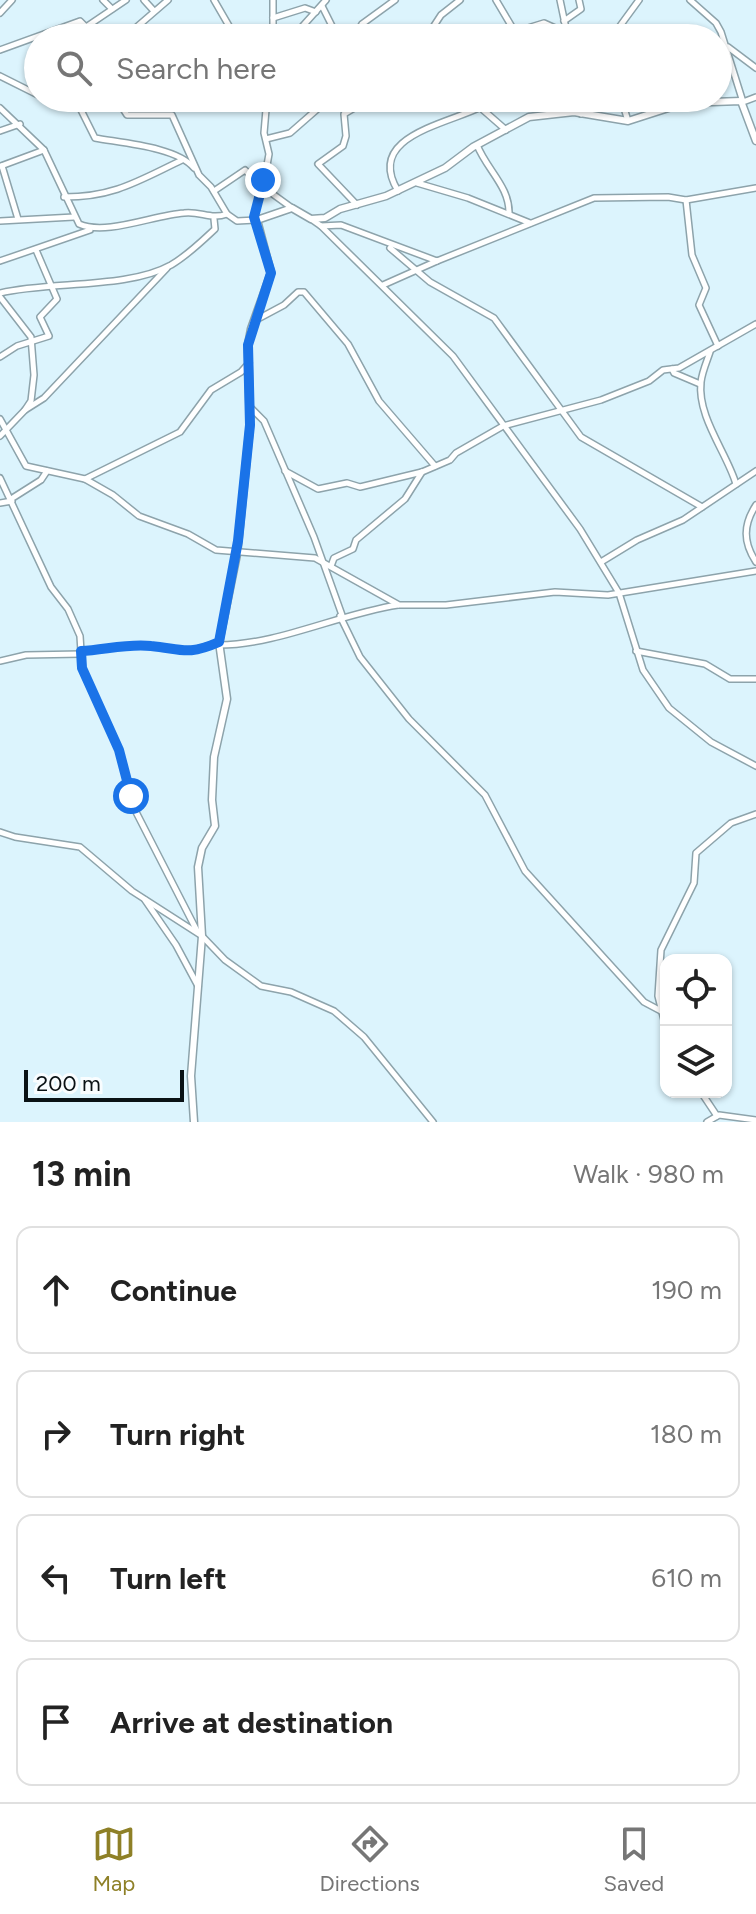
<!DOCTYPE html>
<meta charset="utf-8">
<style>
:root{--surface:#fff;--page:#f6f6f6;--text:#222;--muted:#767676;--line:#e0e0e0;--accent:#8e8027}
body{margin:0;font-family:Figtree,sans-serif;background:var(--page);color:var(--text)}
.controls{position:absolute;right:24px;bottom:24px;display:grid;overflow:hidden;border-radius:16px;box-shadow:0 2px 6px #0004}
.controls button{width:72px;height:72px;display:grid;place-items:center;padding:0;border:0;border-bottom:2px solid var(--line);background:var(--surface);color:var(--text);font:40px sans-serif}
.scale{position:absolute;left:24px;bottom:20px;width:160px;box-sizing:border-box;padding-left:8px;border:4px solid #0a1215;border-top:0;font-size:22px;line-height:28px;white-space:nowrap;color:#0a1215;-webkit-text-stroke:6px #f9fdff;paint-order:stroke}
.stop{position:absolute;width:24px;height:24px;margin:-18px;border:6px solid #1a73e8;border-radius:50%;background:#fff}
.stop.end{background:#1a73e8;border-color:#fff;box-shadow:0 2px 8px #0008}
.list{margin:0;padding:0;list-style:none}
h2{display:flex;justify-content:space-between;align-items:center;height:104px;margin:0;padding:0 32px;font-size:34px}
h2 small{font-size:26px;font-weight:400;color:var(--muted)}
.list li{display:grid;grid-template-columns:52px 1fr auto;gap:24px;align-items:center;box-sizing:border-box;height:128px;margin:0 16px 16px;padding:0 16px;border:2px solid var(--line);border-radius:16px}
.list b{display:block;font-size:30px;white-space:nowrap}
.list em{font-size:26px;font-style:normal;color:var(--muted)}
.icon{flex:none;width:44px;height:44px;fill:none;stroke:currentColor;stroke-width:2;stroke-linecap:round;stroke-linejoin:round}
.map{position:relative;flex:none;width:756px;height:1122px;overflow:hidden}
.search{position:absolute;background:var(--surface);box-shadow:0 2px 6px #0004;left:24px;right:24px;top:24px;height:88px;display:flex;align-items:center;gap:20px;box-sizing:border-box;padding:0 28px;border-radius:44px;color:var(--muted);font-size:30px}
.sheet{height:680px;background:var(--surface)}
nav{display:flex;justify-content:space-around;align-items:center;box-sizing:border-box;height:112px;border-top:2px solid var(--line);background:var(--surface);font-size:22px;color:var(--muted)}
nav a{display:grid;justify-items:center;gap:4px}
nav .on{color:var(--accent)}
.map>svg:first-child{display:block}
</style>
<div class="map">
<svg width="756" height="1122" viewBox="0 0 756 1122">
<rect width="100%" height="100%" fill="#dcf4fd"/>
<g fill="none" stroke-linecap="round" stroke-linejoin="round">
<defs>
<g id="minor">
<polyline points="103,0 112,9"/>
<polyline points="144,0 154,11"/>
<polyline points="214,0 236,38"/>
<polyline points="496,0 515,32 544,23 566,33"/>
<polyline points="560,0 568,38"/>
<polyline points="690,0 716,23 721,32 743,102 756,97"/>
<polyline points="322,6 338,38"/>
<polyline points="0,13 12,0"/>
<polyline points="273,18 305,8 316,12"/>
<polyline points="564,21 581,9 579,0"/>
<polyline points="86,27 91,38"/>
<polyline points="124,38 168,0"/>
<polyline points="273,38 273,0"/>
<polyline points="292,38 326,0"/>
<polyline points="354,38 362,24 395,0"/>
<polyline points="426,38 441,15 460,0"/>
<polyline points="617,38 620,26 639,0"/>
<polyline points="728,47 756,68"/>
<polyline points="0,50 80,21 86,27 126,0"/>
<polyline points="0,76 38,95"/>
<path d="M75 98 95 138C122 143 177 147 194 168"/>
<polyline points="116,98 127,115 172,115 199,175 211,187 227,214"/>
<polyline points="267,98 264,133 269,154 263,187 292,208"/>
<polyline points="577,98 581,114"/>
<polyline points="621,98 628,121"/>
<path d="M0 108 44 150 79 224C106 236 154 215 184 213 201 211 211 220 227 214L237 221 257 220"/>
<polyline points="482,109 506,130"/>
<polyline points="0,131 20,124"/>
<polyline points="266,139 290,133 330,98"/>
<path d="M477 145C487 170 510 187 509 214"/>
<polyline points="1,166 44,150"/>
<polyline points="2,166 18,219"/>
<polyline points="417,183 468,198 530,223"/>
<polyline points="214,191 245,170 265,191"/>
<path d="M398 191C361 130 464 123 498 98"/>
<path d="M64 197C114 197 138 181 182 160"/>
<polyline points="686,200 692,255 706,288 699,305 718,346"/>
<polyline points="357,205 318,164 343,146 346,136 344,114 371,98"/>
<polyline points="254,217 261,190"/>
<polyline points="311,219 321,226 341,225 437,261 594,198 668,197 686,200 756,188"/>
<polyline points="0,221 74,217"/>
<polyline points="321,226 453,356 580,529 619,593 643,670 669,708 711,742 756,766"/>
<polyline points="390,248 430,282 494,318 581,437 702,507"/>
<polyline points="0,261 90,230"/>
<polyline points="383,285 437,261"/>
<path d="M0 293C50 281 128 289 171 265 188 255 201 242 215 229L214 219"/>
<polyline points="0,297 31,337 34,375 31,401 25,410 0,436"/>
<polyline points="254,321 284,305 298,292 304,292 348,344 379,401 435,466"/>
<path d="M710 352C707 361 702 372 701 382 697 417 727 453 736 484"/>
<polyline points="0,357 17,346 49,336 40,317 57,299 36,250"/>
<polyline points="672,369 674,373 700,384"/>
<polyline points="250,407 264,421 314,537 342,615"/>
<polyline points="25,410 44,398 167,268"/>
<polyline points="0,419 26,466 85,479 113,495 139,516 188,534 216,550 315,558 399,605 446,605 555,592 608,595 756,571"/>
<polyline points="285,471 318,489 347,483 360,487 422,472 450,460 456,453 503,426 601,400 649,381 663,370 679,368 756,324"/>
<polyline points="0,478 51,587 68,609 80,636 82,668 119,750 136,812 197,931"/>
<polyline points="85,479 180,432 211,390 241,372 249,363"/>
<polyline points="11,499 41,480 47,471"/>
<polyline points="0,503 12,501"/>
<path d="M756 505C743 525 743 542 756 562"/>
<polyline points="601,562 637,540 683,520 756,471"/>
<polyline points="331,566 334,558 353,549 356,540 405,499 422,472"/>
<polyline points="340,616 360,657 409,719 485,795 525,871 644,1002 661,1011"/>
<path d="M219 645C277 645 339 614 398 605"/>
<path d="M81 651C104 650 129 643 151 646 182 649 187 655 219 642"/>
<polyline points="636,651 705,664 730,679 756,679"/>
<polyline points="0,661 26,655 81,654"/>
<polyline points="0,832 15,837 80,847 132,891 202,936 225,960 261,986 291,992 334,1011 364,1037 433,1122"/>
<polyline points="145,900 176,945 198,986"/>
<polyline points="666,1028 658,996 661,950 694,883 696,853 731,823 756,814"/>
<polyline points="701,1092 717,1116"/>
<polyline points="707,1122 719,1115 756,1120"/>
</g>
<polyline id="tertiary" points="194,1122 191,1076 202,936 198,867 202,848 215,826 212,800 214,757 227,699 219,642 237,554 250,425 248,345 251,329 271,273 257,220 292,208 311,219 325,218 340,209 386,196 445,168 473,147 529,117 574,112 628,121 684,103 741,101 756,141"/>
</defs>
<use href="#minor" stroke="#8da3ab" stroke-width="8"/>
<use href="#tertiary" stroke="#8da3ab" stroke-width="9"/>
<use href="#minor" stroke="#fff" stroke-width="5"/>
<use href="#tertiary" stroke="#fff" stroke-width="6"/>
</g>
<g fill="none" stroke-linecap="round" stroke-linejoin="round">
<path stroke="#1a73e8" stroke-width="10" d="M131 796 119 750 82 668 81 651C104 650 129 643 151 646 182 649 187 656 219 642L238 541 250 425 248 345 271 273 254 217 261 190 268 192 263 180"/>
</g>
</svg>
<div class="controls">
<button><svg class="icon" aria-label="locate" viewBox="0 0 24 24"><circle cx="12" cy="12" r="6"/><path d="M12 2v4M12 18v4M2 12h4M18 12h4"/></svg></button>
<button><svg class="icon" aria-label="layers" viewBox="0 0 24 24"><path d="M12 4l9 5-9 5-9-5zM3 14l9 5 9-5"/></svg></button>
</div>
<div class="scale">200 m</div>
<div class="stop" style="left:131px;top:796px"></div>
<div class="stop end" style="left:263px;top:180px"></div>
<div class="search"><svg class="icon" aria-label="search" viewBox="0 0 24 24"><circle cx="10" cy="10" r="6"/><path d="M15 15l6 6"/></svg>Search here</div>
</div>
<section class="sheet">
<h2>13 min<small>Walk · 980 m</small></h2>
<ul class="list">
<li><svg class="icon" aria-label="ahead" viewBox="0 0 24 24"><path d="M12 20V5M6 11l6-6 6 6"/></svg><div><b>Continue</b></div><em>190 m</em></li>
<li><svg class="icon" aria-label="right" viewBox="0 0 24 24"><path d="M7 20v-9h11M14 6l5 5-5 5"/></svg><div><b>Turn right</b></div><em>180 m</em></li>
<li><svg class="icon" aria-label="left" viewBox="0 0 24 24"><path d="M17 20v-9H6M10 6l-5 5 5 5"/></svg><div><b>Turn left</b></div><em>610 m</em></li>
<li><svg class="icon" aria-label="arrive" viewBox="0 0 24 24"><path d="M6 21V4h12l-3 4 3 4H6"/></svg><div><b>Arrive at destination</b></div></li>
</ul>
</section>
<nav>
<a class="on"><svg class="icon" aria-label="map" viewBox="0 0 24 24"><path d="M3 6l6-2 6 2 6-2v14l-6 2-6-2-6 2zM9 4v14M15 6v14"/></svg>Map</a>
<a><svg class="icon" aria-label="directions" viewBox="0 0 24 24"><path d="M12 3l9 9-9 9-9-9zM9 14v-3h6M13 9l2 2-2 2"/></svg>Directions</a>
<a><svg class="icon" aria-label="saved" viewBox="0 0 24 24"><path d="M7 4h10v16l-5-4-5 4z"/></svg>Saved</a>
</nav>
